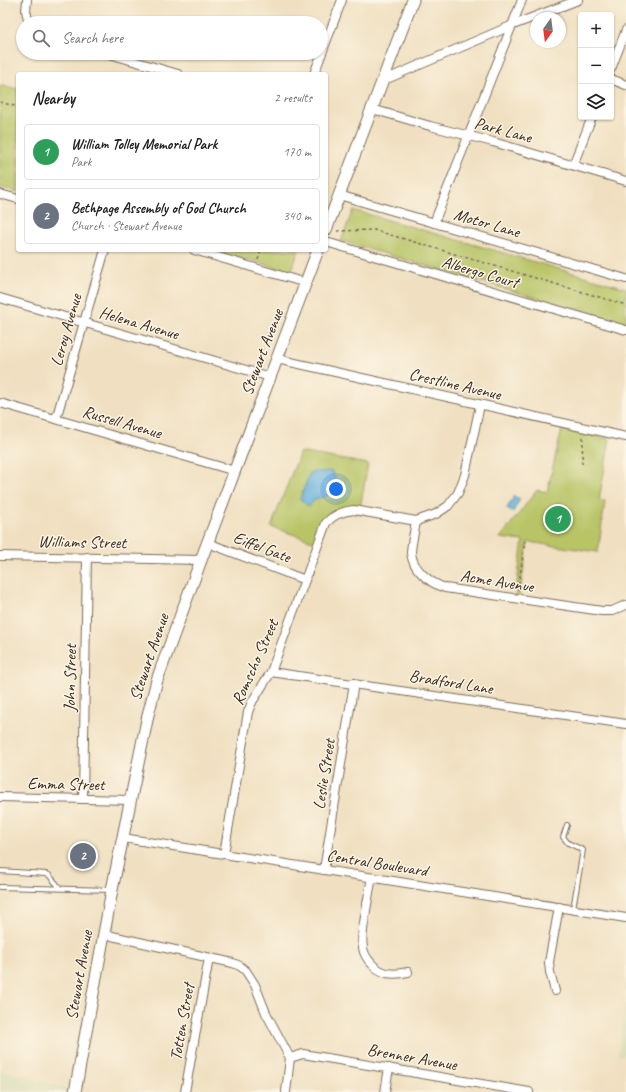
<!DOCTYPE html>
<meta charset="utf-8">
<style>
:root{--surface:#fff;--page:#f6f6f6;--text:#222;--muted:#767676;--line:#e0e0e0;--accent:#c8321e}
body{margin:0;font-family:Caveat,sans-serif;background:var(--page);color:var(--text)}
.controls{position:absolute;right:12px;top:12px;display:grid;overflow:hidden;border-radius:4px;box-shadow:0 1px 3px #0004}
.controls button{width:36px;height:36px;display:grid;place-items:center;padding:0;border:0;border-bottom:1px solid var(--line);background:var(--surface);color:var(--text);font:20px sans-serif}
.compass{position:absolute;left:530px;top:12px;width:36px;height:36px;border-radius:50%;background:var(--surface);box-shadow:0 1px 3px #0004;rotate:194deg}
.you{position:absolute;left:336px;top:489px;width:14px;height:14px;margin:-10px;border:3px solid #fff;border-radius:50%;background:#1a73e8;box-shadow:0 0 0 6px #1a73e833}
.badge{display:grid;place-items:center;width:26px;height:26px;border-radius:50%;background:var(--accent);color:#fff;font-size:13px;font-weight:700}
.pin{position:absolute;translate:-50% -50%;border:2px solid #fff;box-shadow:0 1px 4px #0006}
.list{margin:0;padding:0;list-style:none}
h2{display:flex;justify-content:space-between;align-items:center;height:52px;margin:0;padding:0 16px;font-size:17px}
h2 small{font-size:13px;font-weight:400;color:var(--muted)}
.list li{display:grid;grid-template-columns:26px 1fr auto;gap:12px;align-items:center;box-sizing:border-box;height:56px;margin:0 8px 8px;padding:0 8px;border:1px solid var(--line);border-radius:4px}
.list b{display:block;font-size:15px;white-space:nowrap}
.list p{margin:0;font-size:13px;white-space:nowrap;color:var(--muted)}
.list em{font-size:13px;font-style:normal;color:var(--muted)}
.icon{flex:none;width:22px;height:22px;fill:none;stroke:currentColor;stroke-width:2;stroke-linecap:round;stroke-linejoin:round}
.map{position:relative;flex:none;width:626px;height:1092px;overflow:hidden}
.search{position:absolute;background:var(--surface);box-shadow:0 1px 3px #0004;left:16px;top:16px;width:312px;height:44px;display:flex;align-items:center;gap:10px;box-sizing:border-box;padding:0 14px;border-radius:22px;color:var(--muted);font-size:15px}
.panel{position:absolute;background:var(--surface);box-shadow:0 1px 3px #0004;left:16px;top:72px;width:312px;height:180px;border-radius:4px}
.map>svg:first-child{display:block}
</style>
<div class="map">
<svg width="626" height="1092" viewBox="0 0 626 1092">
<rect width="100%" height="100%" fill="#fcf5e5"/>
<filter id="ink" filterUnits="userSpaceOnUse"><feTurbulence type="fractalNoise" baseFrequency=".025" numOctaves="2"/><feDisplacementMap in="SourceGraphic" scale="8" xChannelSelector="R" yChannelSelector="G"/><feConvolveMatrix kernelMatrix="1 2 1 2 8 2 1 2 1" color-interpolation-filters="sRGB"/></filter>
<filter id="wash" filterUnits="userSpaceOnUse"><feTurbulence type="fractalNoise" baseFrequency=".012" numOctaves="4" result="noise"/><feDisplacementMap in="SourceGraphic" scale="16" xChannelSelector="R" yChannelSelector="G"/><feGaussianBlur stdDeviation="0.9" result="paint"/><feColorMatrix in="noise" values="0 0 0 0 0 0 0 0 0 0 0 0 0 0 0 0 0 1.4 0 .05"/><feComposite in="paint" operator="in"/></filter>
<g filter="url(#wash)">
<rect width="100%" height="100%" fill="#f0e0c1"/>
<g fill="#dddebc">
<polygon points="626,1002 626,1056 618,1055"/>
<polygon points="0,1070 76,1091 75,1092 0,1092"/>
</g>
<g fill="#b8c466" stroke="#7a7742">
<polygon points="0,85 18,89 18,192 0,187"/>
<polygon points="353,210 626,288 626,324 341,241"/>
<polygon points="205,250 299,250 291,272 247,259 246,262"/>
<polygon points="562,429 610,439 599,500 605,501 598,552 528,542 519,597 515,597 523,541 500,538 537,490 547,492"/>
<polygon points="300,452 368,464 360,509 347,507 330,514 316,542 271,527"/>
</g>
<g fill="#64afdc" stroke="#506c7d">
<polygon points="332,471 338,486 326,496 315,499 309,507 300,499 310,472"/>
<polygon points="514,496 520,499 513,512 507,508"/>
</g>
</g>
<g filter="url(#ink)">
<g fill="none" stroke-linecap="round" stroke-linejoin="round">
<defs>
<g id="service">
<polyline points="567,825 563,837 568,843 583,850 573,909"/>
<polyline points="0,871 46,874 49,875 60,888"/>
<polyline points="0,887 111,890"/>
</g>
<g id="minor">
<polyline points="27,0 26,11 29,23"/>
<polyline points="106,53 178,74"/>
<polyline points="611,69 626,30"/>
<polyline points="314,74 342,0"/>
<polyline points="611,79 626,85"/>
<polyline points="382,81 513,25 578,0"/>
<polyline points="372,109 430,126 493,142 626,181"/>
<polyline points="573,165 592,117"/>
<polyline points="0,194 18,199"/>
<polyline points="339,195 626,279"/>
<polyline points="434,223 522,0"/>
<polyline points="326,242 626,330"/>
<polyline points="194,250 306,283"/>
<polyline points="0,298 270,377"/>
<polyline points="277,359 626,437"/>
<polyline points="0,403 235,471"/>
<polyline points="56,419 105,250"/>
<path d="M416 521C415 529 411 545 411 553 413 570 430 583 445 588L602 611H612L626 605"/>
<polyline points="208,543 305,580"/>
<polyline points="0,556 201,560"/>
<polyline points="271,672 626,724"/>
<polyline points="0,797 130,800"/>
<polyline points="83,799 87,557"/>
<polyline points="123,838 626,918"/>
<path d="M224 854 248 712 252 702 271 672 326 523C334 514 343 511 354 510L416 521 436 514 448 506 458 493 465 475 480 405"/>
<polyline points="324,870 354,683"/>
<path d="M372 878C369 891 367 904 365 917 363 928 361 938 363 948 364 954 367 959 372 964 382 975 394 975 408 972"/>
<polyline points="103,934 233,963 240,966 246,971 255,985 266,1013 290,1058 286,1092"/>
<polyline points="555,991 550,972 549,962 559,907"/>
<polyline points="290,1058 303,1054 529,1092"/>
<polyline points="185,1092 209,958"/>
<polyline points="385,1092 389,1068"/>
</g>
<g id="secondary">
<polyline points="326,230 413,0"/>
<polyline points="75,1092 112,890 148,715 157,680 201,560 318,250"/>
</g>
</defs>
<use href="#service" stroke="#7a6a57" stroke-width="6"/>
<use href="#minor" stroke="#7a6a57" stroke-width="10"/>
<use href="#secondary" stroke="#7a6a57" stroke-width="13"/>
<g stroke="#7a6a57" stroke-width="1.5" stroke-dasharray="3 3" stroke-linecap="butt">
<polyline points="0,102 18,107"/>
<polyline points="337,231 374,230 626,305"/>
<polyline points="258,260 261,250"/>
<polyline points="582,464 583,437"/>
<polyline points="518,590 525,541"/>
</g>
<use href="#service" stroke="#fff" stroke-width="4"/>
<use href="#minor" stroke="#fff" stroke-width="8"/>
<use href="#secondary" stroke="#fff" stroke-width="11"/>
</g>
</g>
<g text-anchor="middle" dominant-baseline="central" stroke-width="3" stroke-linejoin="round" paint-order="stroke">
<g font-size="17" fill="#3b2a1e" stroke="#fcf5e5">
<text transform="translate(503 130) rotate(15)">Park Lane</text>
<text transform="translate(487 223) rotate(16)">Motor Lane</text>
<text transform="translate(480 272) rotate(16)">Albergo Court</text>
<text transform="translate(139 323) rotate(16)">Helena Avenue</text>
<text transform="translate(66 330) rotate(-74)">Leroy Avenue</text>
<text transform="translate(262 352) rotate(-69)">Stewart Avenue</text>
<text transform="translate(455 384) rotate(13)">Crestline Avenue</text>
<text transform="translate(122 422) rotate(16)">Russell Avenue</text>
<text transform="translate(82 542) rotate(1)">Williams Street</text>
<text transform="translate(262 547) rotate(21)">Eiffel Gate</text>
<text transform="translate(497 581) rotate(9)">Acme Avenue</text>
<text transform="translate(149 657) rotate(-71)">Stewart Avenue</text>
<text transform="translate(255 662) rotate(-66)">Romscho Street</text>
<text transform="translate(70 678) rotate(-89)">John Street</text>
<text transform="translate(451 682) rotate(9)">Bradford Lane</text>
<text transform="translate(324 774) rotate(-81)">Leslie Street</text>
<text transform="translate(66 784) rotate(1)">Emma Street</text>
<text transform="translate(377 863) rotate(9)">Central Boulevard</text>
<text transform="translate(79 975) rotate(-80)">Stewart Avenue</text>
<text transform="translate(182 1022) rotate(-80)">Totten Street</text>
<text transform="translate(412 1057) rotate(10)">Brenner Avenue</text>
</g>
</g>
</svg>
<div class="controls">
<button>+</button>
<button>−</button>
<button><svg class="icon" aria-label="layers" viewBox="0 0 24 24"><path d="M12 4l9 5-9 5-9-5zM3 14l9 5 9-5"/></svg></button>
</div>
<svg class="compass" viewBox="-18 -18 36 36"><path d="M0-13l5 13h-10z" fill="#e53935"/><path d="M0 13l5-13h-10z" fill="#767676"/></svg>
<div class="you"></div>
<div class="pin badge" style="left:558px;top:519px;background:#2e9e5b">1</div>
<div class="pin badge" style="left:83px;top:856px;background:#6b7280">2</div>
<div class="search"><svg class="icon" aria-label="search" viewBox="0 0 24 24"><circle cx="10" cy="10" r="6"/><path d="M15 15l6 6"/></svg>Search here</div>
<section class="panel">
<h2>Nearby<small>2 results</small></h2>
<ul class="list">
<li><span class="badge" style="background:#2e9e5b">1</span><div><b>William Tolley Memorial Park</b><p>Park</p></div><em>170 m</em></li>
<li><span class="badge" style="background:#6b7280">2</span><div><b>Bethpage Assembly of God Church</b><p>Church · Stewart Avenue</p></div><em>340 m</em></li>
</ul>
</section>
</div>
